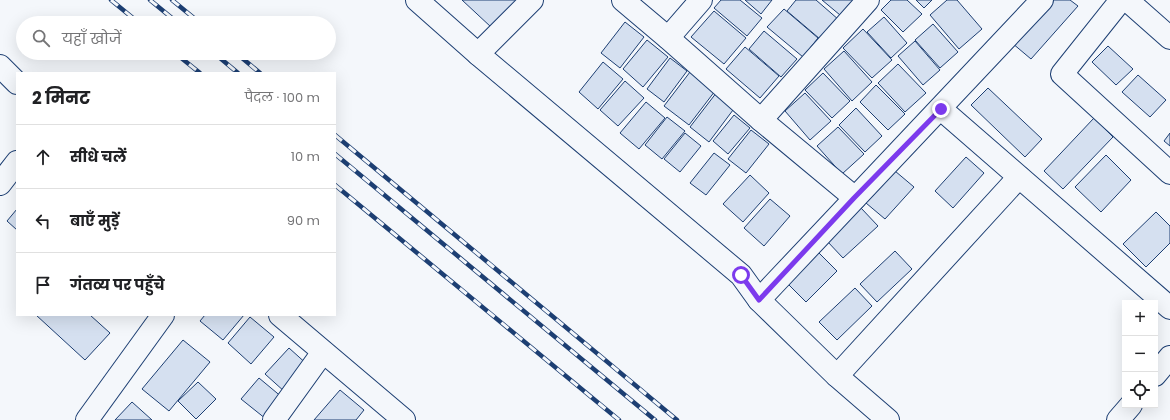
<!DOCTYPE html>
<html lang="hi">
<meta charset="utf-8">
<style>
:root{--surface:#fff;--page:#f6f6f6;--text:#202124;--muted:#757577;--line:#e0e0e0}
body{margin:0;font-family:Poppins,"Noto Sans Devanagari",sans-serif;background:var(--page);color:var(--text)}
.controls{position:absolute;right:12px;bottom:12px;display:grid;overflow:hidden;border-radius:0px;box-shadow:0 4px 16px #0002}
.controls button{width:36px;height:36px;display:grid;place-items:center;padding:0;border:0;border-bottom:1px solid var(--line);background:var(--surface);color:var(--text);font:20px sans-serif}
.stop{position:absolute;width:12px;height:12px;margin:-9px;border:3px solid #7c3aed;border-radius:50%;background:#fff}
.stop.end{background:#7c3aed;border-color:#fff;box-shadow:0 1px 4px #0008}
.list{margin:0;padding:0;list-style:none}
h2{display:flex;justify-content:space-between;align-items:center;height:52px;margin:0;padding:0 16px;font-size:17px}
h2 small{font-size:13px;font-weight:400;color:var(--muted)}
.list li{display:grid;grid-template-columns:26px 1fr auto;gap:12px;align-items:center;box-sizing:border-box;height:64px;padding:0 16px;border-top:1px solid var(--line)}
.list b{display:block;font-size:15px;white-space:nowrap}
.list em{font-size:13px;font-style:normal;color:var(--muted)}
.icon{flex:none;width:22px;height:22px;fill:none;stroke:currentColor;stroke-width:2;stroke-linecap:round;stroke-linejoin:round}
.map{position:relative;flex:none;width:1170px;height:420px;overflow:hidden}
.search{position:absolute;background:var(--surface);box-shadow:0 4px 16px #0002;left:16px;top:16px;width:320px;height:44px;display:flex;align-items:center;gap:10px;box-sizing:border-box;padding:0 14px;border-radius:22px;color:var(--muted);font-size:15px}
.panel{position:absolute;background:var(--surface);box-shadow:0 4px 16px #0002;left:16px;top:72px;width:320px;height:244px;border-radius:0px}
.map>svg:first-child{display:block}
</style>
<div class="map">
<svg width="1170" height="420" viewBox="0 0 1170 420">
<rect width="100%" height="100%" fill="#f4f7fb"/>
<g fill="#d5e0f0" stroke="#1d3f73">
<polygon points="462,0 517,0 491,27"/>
<polygon points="721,0 740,0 762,18 747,36 714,8"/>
<polygon points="745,0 772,0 761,14"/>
<polygon points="796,0 816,0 839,20 820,39 787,11"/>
<polygon points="822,0 853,0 840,15"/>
<polygon points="891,0 907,0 922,14 903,32 881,10"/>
<polygon points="916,0 932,0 924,8"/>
<polygon points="947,0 957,0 982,29 959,49 930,15"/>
<polygon points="1051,0 1070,0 1078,6 1031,59 1012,43"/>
<polygon points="784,9 818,38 803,57 767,27"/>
<polygon points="714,11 746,38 724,64 691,37"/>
<polygon points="884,17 907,43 891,58 867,32"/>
<polygon points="625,22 644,37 620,68 601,53"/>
<polygon points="933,24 958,52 940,68 915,40"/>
<polygon points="863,29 892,60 872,78 843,48"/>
<polygon points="764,31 797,59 781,77 749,49"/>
<polygon points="647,40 668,57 643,87 623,69"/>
<polygon points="915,41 940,70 923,85 898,56"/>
<polygon points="1108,46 1133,69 1116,85 1092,62"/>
<polygon points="745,47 779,76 760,98 726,69"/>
<polygon points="844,51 872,82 852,101 824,69"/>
<polygon points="670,58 687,71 664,102 647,89"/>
<polygon points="603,62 623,79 598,109 579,92"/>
<polygon points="898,64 926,93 905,112 878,83"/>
<polygon points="690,72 715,91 689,125 664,106"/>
<polygon points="823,73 850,101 832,118 805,90"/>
<polygon points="1138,75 1166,100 1150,117 1122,92"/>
<polygon points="625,81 644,98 618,126 600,110"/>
<polygon points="876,85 905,114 888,130 860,102"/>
<polygon points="988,88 1042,139 1025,157 971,105"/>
<polygon points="717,92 736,106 709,142 690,127"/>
<polygon points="805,93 831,121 810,140 785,111"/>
<polygon points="646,102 665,118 639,149 620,133"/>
<polygon points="856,108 882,136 865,152 839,125"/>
<polygon points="734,115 750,128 728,154 713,141"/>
<polygon points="667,117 685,131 662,159 645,145"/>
<polygon points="1094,118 1113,137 1063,189 1044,171"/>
<polygon points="838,127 864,154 842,174 817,146"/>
<polygon points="751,130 769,144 746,173 728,159"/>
<polygon points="685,133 701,146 680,172 664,159"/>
<polygon points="1170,133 1170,146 1164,141"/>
<polygon points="714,153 730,165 706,195 690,183"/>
<polygon points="1106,155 1131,180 1101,212 1075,187"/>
<polygon points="966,157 984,173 953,208 935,191"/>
<polygon points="895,171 914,187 885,219 866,203"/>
<polygon points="750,175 769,193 743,222 723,204"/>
<polygon points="770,199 790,216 764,246 744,228"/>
<polygon points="861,208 878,226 843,258 827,241"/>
<polygon points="17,209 17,230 7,221"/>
<polygon points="1156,212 1170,226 1170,243 1146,267 1123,244"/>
<polygon points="895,251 912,269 877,302 860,284"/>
<polygon points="819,253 837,271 806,302 788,284"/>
<polygon points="855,288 872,306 837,340 819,322"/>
<polygon points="36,315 90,315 110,333 85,360"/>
<polygon points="205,315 244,315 223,340 200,321"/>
<polygon points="250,317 274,337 251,364 228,343"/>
<polygon points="183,340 210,362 169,411 142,389"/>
<polygon points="289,348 309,366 285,392 265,374"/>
<polygon points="259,378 283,398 266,419 241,399"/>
<polygon points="198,382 216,399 196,419 178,401"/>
<polygon points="340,390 364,410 356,420 314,420"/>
<polygon points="132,402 152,420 115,420"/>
</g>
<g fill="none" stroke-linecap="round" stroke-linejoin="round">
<defs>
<g id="minor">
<polyline points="417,0 478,54 741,275 759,300 837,376 888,420"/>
<polyline points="623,0 668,38 761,120 855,198"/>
<polyline points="1121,0 1062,74 1170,173"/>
<polyline points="1127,0 1170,38"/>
<polyline points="668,38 701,0"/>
<polyline points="478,54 532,0"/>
<polyline points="0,66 17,83"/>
<polyline points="941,109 1170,308"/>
<polyline points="761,120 868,0"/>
<polyline points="0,184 17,162"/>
<path d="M759 300C853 200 948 101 1042 0"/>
<polyline points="280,315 404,420"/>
<polyline points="1155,375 1170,357"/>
<polyline points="837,376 1019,177"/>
<polyline points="87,420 163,315"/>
<polyline points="274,420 323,352"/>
<polyline points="1118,420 1131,405"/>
</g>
</defs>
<use href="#minor" stroke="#1d3f73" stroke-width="24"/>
<use href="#minor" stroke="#f4f7fb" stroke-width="22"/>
<defs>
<g id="rail">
<polyline points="111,0 139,23"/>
<polyline points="150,0 178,23"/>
<polyline points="172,0 200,23"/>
<polyline points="175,53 200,73"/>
<polyline points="214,53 238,73"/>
<polyline points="236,53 260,73"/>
<polyline points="335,135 677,420"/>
<polyline points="335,154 655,420"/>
<polyline points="335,185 619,420"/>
</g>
</defs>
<use href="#rail" stroke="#1d3f73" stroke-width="4.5"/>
<use href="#rail" stroke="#f4f7fb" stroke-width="3" stroke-dasharray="9" stroke-linecap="butt"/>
</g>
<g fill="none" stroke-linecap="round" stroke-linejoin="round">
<polyline stroke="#7c3aed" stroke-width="5" points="741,275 759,300 854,198 941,109"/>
</g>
</svg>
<div class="controls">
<button>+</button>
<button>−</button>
<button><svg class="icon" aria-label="locate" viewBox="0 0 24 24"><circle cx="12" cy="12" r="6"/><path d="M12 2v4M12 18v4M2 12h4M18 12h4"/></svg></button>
</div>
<div class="stop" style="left:741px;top:275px"></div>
<div class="stop end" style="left:941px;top:109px"></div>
<div class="search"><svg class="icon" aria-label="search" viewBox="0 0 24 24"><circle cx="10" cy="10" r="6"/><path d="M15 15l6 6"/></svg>यहाँ खोजें</div>
<section class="panel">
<h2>2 मिनट<small>पैदल · 100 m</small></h2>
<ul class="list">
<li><svg class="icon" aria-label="ahead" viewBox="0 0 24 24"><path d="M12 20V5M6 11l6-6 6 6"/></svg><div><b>सीधे चलें</b></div><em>10 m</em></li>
<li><svg class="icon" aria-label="left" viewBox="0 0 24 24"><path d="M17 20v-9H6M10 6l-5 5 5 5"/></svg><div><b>बाएँ मुड़ें</b></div><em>90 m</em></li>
<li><svg class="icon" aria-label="arrive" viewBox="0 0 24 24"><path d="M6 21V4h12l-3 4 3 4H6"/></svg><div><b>गंतव्य पर पहुँचे</b></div></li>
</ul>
</section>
</div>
